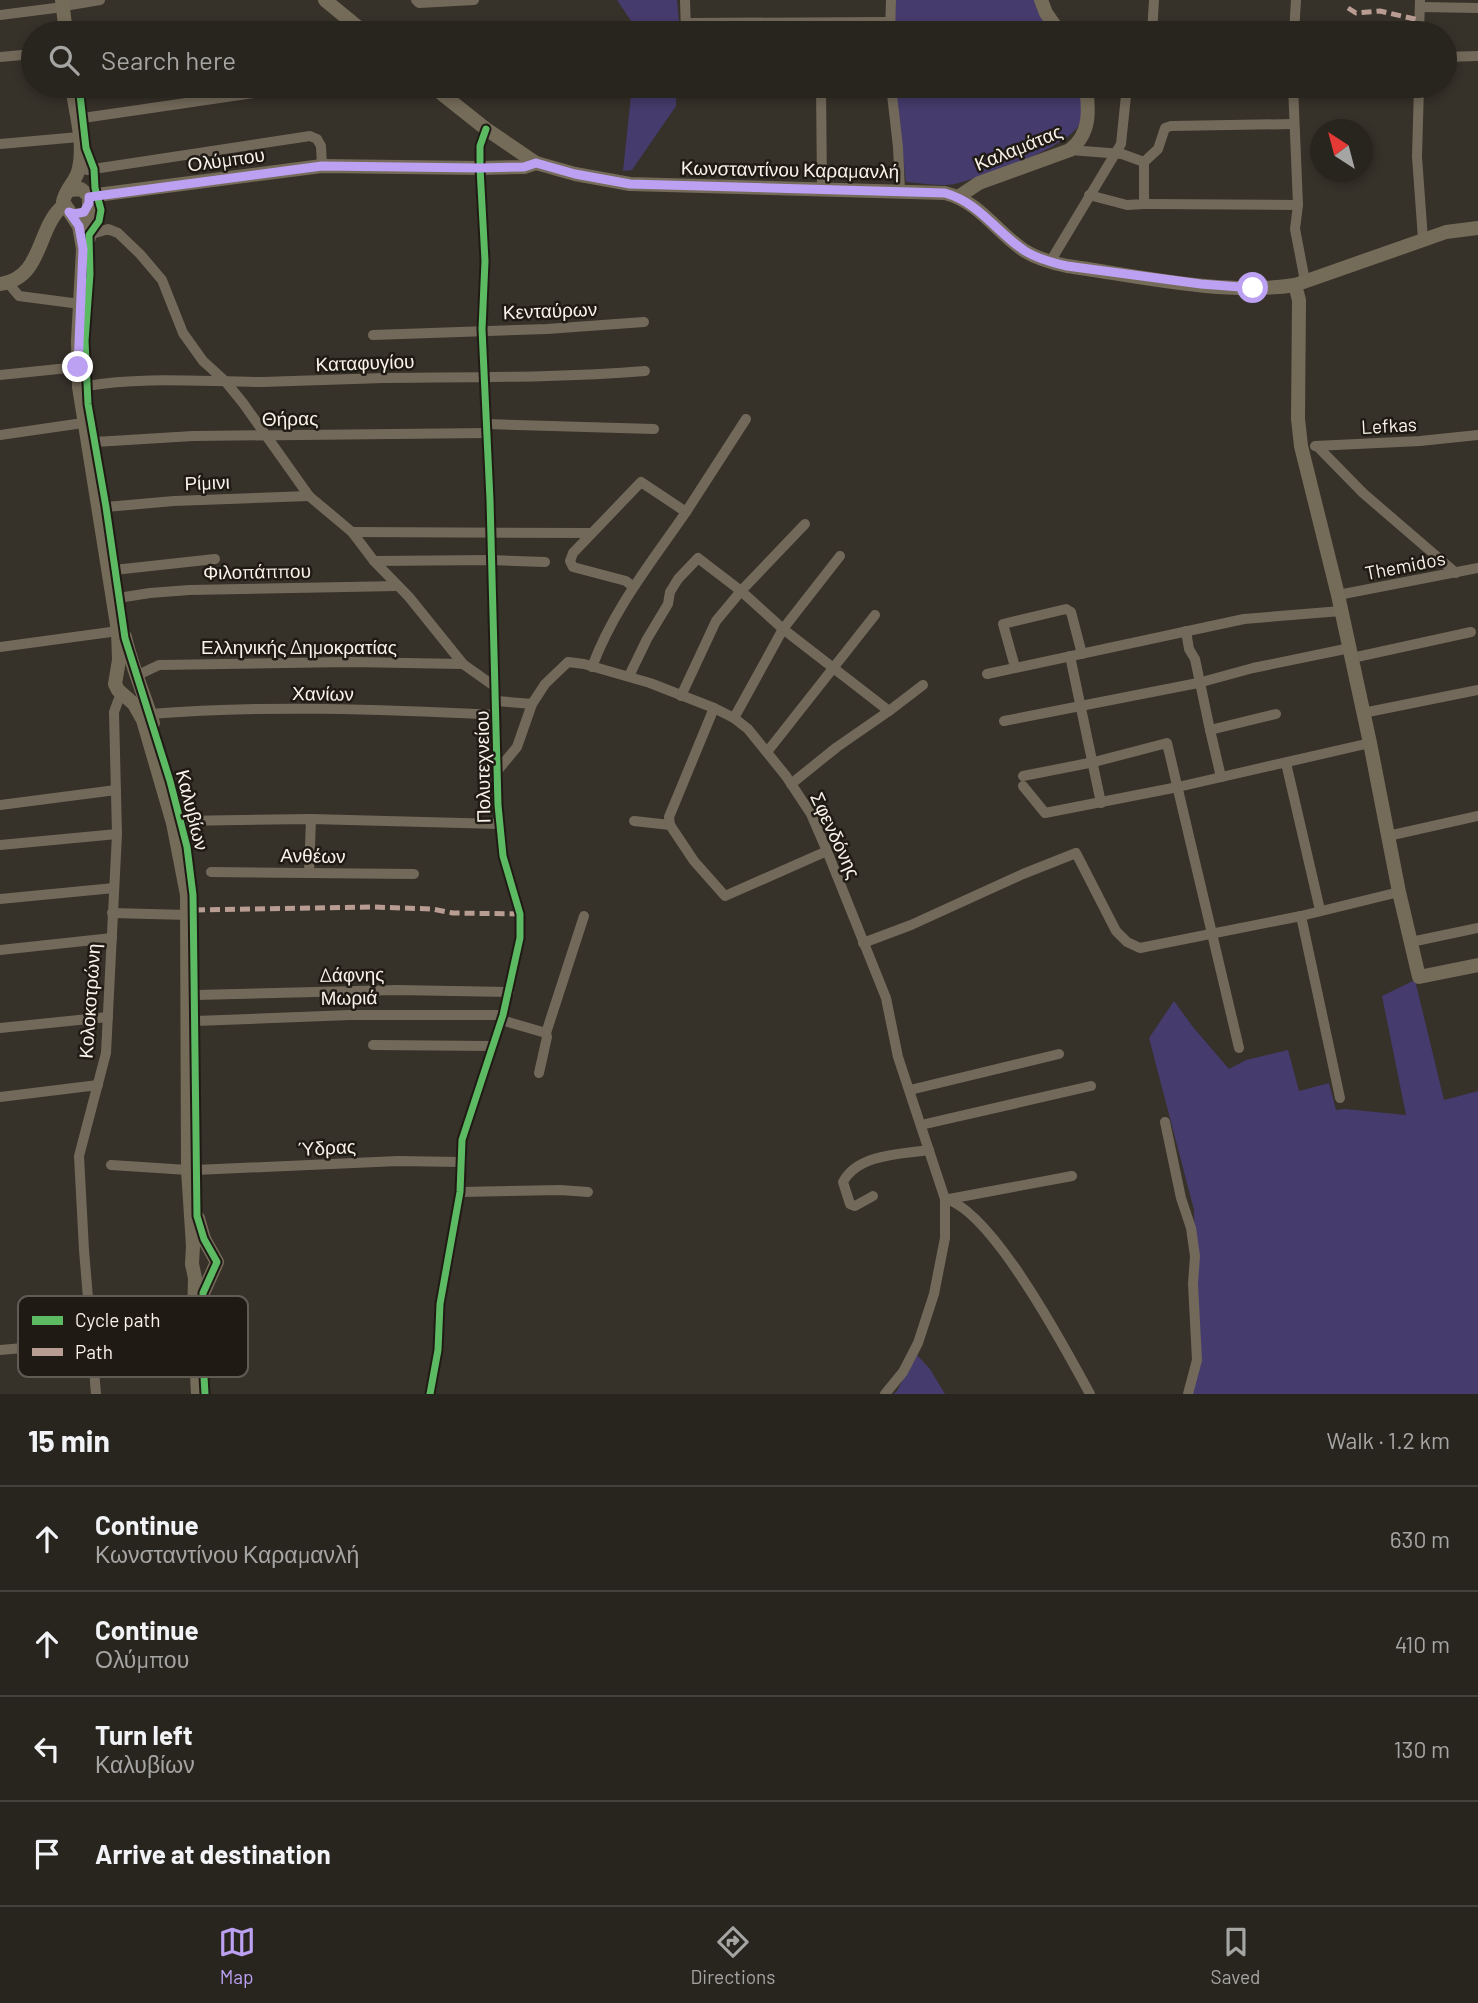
<!DOCTYPE html>
<meta charset="utf-8">
<style>
:root{--surface:#28251f;--page:#302d28;--text:#f1f3f6;--muted:#a5a5a4;--line:#44423d;--accent:#bca0f2}
body{margin:0;font-family:Barlow,sans-serif;background:var(--page);color:var(--text)}
.compass{position:absolute;left:1310px;top:119px;width:63px;height:63px;border-radius:50%;background:var(--surface);box-shadow:0 4px 10px #0003;rotate:324deg}
.stop{position:absolute;width:21px;height:21px;margin:-16px;border:5px solid #bca0f2;border-radius:50%;background:#fff}
.stop.end{background:#bca0f2;border-color:#fff;box-shadow:0 2px 7px #0008}
.list{margin:0;padding:0;list-style:none}
h2{display:flex;justify-content:space-between;align-items:center;height:91px;margin:0;padding:0 28px;font-size:30px}
h2 small{font-size:23px;font-weight:400;color:var(--muted)}
.list li{display:grid;grid-template-columns:46px 1fr auto;gap:21px;align-items:center;box-sizing:border-box;height:105px;padding:0 28px;border-top:2px solid var(--line)}
.list b{display:block;font-size:26px;white-space:nowrap}
.list p{margin:0;font-size:23px;white-space:nowrap;color:var(--muted)}
.list em{font-size:23px;font-style:normal;color:var(--muted)}
.icon{flex:none;width:38px;height:38px;fill:none;stroke:currentColor;stroke-width:2;stroke-linecap:round;stroke-linejoin:round}
.map{position:relative;flex:none;width:1478px;height:1394px;overflow:hidden}
.search{position:absolute;background:var(--surface);box-shadow:0 4px 10px #0003;left:21px;right:21px;top:21px;height:77px;display:flex;align-items:center;gap:18px;box-sizing:border-box;padding:0 24px;border-radius:38px;color:var(--muted);font-size:26px}
.sheet{height:511px;background:var(--surface)}
nav{display:flex;justify-content:space-around;align-items:center;box-sizing:border-box;height:98px;border-top:2px solid var(--line);background:var(--surface);font-size:19px;color:var(--muted)}
nav a{display:grid;justify-items:center;gap:4px}
nav .on{color:var(--accent)}
.map>svg:first-child{display:block}
</style>
<div class="map">
<svg width="1478" height="1394" viewBox="0 0 1478 1394">
<rect width="100%" height="100%" fill="#363129"/>
<g fill="#453b6c">
<polygon points="617,0 677,0 680,33 639,33"/>
<polygon points="896,0 1036,0 1055,33 894,33"/>
<polygon points="632,86 676,86 676,106 632,170 623,171"/>
<path d="M895 86H1081C1081 97 1084 113 1080 123 1069 148 982 177 955 184 940 187 922 183 906 182Z"/>
<polygon points="1415,980 1444,1100 1478,1091 1478,1394 1186,1394 1197,1356 1194,1210 1149,1038 1174,1001 1193,1027 1229,1069 1246,1060 1288,1050 1299,1091 1329,1083 1336,1110 1345,1109 1406,1115 1382,996"/>
<polygon points="916,1354 930,1369 945,1394 893,1394 897,1391"/>
</g>
<g fill="none" stroke-linecap="round" stroke-linejoin="round">
<g stroke="#72695a" stroke-width="10">
<polyline points="416,0 419,3 474,0"/>
<polyline points="685,0 686,33"/>
<polyline points="70,5 100,0"/>
<polyline points="1420,7 1478,8"/>
<polyline points="0,15 63,7"/>
<polyline points="686,23 889,22"/>
<polyline points="272,33 280,32"/>
<polyline points="890,33 891,0"/>
<polyline points="1152,33 1154,0"/>
<polyline points="1294,33 1296,0"/>
<polyline points="1419,33 1420,0"/>
<polyline points="0,57 33,54"/>
<polyline points="1445,57 1478,56"/>
<polyline points="200,86 202,100"/>
<polyline points="821,86 822,189"/>
<polyline points="891,86 898,147 900,190"/>
<polyline points="1293,86 1298,205 1295,229 1305,281"/>
<polyline points="1419,86 1417,157 1423,239"/>
<polyline points="80,87 88,86"/>
<polyline points="83,118 302,86"/>
<polyline points="0,144 79,137"/>
<polyline points="1070,150 1122,154 1144,162"/>
<polyline points="87,170 310,136 317,139 321,146 322,166"/>
<polyline points="1089,195 1127,205 1144,204 1144,162 1158,149 1165,128 1171,126 1294,124"/>
<polyline points="1144,204 1298,205"/>
<polyline points="89,235 108,229 118,233 140,254 162,280 183,333 203,361 225,381 243,403 309,496 352,532 374,561 409,597 463,664 494,686"/>
<polyline points="1050,262 1121,144 1127,86"/>
<polyline points="8,283 19,296 80,304"/>
<polyline points="373,335 547,329 644,322"/>
<polyline points="0,375 78,367"/>
<path d="M86 386C144 376 204 382 262 382 303 381 343 379 384 378 471 377 558 378 645 371"/>
<polyline points="487,424 654,429"/>
<polyline points="0,435 83,423"/>
<polyline points="95,442 193,436 487,433"/>
<polyline points="1315,446 1420,441 1478,435"/>
<polyline points="1317,446 1363,493 1456,573"/>
<polyline points="106,507 174,501 309,496"/>
<polyline points="686,512 746,419"/>
<polyline points="352,532 591,533"/>
<polyline points="374,561 491,560 545,562"/>
<polyline points="114,570 215,559"/>
<polyline points="1338,595 1478,568"/>
<polyline points="118,598 150,593 189,590 398,586"/>
<polyline points="1186,631 1189,649 1195,659 1210,730"/>
<polyline points="0,647 118,631"/>
<polyline points="1070,656 1101,803"/>
<polyline points="1352,658 1471,632"/>
<path d="M592 667C614 608 651 563 686 512L641 482 573 553 570 561 573 567 626 581 633 587"/>
<polyline points="1015,667 1003,624 1066,609 1071,612 1082,654"/>
<polyline points="987,674 1244,619 1341,611"/>
<polyline points="138,675 159,665 350,662 463,664"/>
<polyline points="629,676 647,639 668,604 670,592 678,579 698,558 741,591 783,629 889,711 923,685"/>
<polyline points="681,696 716,621 741,591 805,524"/>
<polyline points="497,701 532,704 545,684 568,662 584,664 650,683 714,708 734,718 748,729 786,776 811,814 827,851 886,998 898,1057 945,1199 945,1238 934,1294 918,1343 903,1372 885,1394"/>
<polyline points="1363,713 1478,690"/>
<path d="M150 714C264 705 382 709 496 715"/>
<polyline points="734,718 783,629 840,556"/>
<polyline points="1004,721 1198,683 1253,668 1350,648"/>
<polyline points="767,752 875,615"/>
<polyline points="1286,763 1320,910"/>
<polyline points="498,770 517,747 532,704"/>
<polyline points="1023,776 1094,762 1167,743 1239,1048"/>
<polyline points="1221,777 1210,730 1276,714"/>
<polyline points="791,784 837,747 889,711"/>
<polyline points="1023,786 1045,813 1178,787 1370,743"/>
<polyline points="0,805 116,790"/>
<polyline points="180,821 311,819 500,824"/>
<polyline points="634,821 670,825 694,861 725,896 827,851"/>
<polyline points="670,825 669,817 714,708"/>
<polyline points="1388,836 1478,816"/>
<polyline points="0,845 117,834"/>
<polyline points="211,872 414,874"/>
<polyline points="309,873 311,819"/>
<polyline points="0,899 114,888"/>
<polyline points="112,913 188,915"/>
<polyline points="1301,916 1340,1098"/>
<polyline points="1411,942 1478,928"/>
<polyline points="863,943 911,925 1023,874 1076,853 1116,931 1127,942 1140,948 1301,916 1399,892"/>
<polyline points="0,950 112,938"/>
<polyline points="196,995 397,990 509,992"/>
<polyline points="501,1020 546,1033 547,1037 539,1073"/>
<polyline points="195,1021 350,1015 503,1015"/>
<polyline points="0,1028 108,1017"/>
<polyline points="546,1033 584,916"/>
<polyline points="373,1045 493,1046"/>
<polyline points="910,1090 1059,1054"/>
<polyline points="0,1097 98,1085"/>
<polyline points="1165,1122 1181,1198 1191,1228 1195,1256 1193,1284 1197,1360 1188,1394"/>
<polyline points="921,1125 1091,1086"/>
<polyline points="111,1165 188,1170"/>
<polyline points="195,1170 398,1161 460,1162"/>
<polyline points="460,1192 560,1190 588,1192"/>
<path d="M873 1196 855 1206 850 1204 843 1182C858 1154 901 1154 929 1150"/>
<path d="M945 1199C992 1210 1066 1350 1090 1394"/>
<polyline points="949,1199 1072,1176"/>
<polyline points="0,1350 113,1340"/>
<polyline points="96,1394 84,1250 79,1156 106,1053 117,834 114,712 121,693"/>
<polyline points="430,1394 438,1350 440,1304 460,1192 462,1140 503,1015 520,938 520,914 503,856 498,805 490,500 482,329 485,261 480,168 480,146 486,129"/>
</g>
<g stroke="#756b59" stroke-width="14">
<polyline points="62,0 66,33"/>
<polyline points="325,0 365,33"/>
<polyline points="1041,0 1046,13 1060,33"/>
<path d="M72 86C75 111 85 142 79 168 77 181 65 189 63 202L79 226 83 249 78 341 79 387 118 631 119 660 115 684 118 690 134 704 143 720 173 823 187 895 188 1170 193 1246 192 1264 195 1278 194 1318 198 1394"/>
<path d="M432 86 486 129 536 163 575 174 630 184 945 193C980 202 996 232 1025 251 1038 259 1053 263 1067 266 1138 276 1224 296 1295 285L1446 232 1478 228"/>
<polyline points="70,190 81,189 89,196 89,238"/>
<polyline points="89,196 322,166 480,168 524,167 536,163"/>
<path d="M958 197 979 183 1070 150C1091 133 1089 111 1086 86"/>
<path d="M0 284C44 278 36 227 64 205"/>
<polyline points="1295,285 1299,300 1298,419 1301,446 1338,595 1370,743 1399,892 1419,977 1478,965"/>
<path d="M125 637C132 667 144 694 153 723"/>
<polyline points="198,1218 204,1239 217,1262 203,1293 202,1305"/>
</g>
<g stroke="#b99d93" stroke-width="5" stroke-dasharray="10 5" stroke-linecap="butt">
<polyline points="1348,8 1356,13 1380,11 1419,20"/>
<polyline points="195,910 374,907 432,909 453,913 520,914"/>
</g>
<defs>
<g id="cycleway">
<polyline points="79,86 86,148 94,169 95,188 101,210 99,221 89,235 90,274 85,341 88,404 106,507 125,638 170,781 187,847 193,895 197,1216 204,1239 217,1262 203,1293 202,1341 205,1394"/>
<polyline points="430,1394 438,1350 440,1304 460,1192 462,1140 503,1015 520,938 520,914 503,856 498,805 490,500 482,329 485,261 480,168 480,146 486,129"/>
</g>
</defs>
<use href="#cycleway" stroke="#1f1b14" stroke-width="11"/>
<use href="#cycleway" stroke="#5cba63" stroke-width="7"/>
</g>
<g fill="none" stroke-linecap="round" stroke-linejoin="round">
<path stroke="#bca0f2" stroke-width="9" d="M78 367 83 249 79 226 69 212 74 214 84 212 89 203V197L322 166 480 168 524 167 536 163 575 174 630 184 945 193C980 203 996 232 1025 251 1038 259 1053 263 1067 266L1201 284 1253 288"/>
</g>
<g text-anchor="middle" dominant-baseline="central" stroke-width="5" stroke-linejoin="round" paint-order="stroke">
<g font-size="19" fill="#f8f2e9" stroke="#1f1b14">
<text transform="translate(1018 147) rotate(-22)">Καλαμάτας</text>
<text transform="translate(226 159) rotate(-8)">Ολύμπου</text>
<text transform="translate(790 169) rotate(1)">Κωνσταντίνου Καραμανλή</text>
<text transform="translate(550 310) rotate(-2)">Κενταύρων</text>
<text transform="translate(365 362) rotate(-2)">Καταφυγίου</text>
<text transform="translate(290 418) rotate(-1)">Θήρας</text>
<text transform="translate(1389 425) rotate(-3)">Lefkas</text>
<text transform="translate(207 482) rotate(-2)">Ρίμινι</text>
<text transform="translate(1405 565) rotate(-11)">Themidos</text>
<text transform="translate(257 571) rotate(-1)">Φιλοπάππου</text>
<text x="299" y="646">Ελληνικής Δημοκρατίας</text>
<text transform="translate(323 693) rotate(1)">Χανίων</text>
<text transform="translate(482 767) rotate(-91)">Πολυτεχνείου</text>
<text transform="translate(193 810) rotate(76)">Καλυβίων</text>
<text transform="translate(836 835) rotate(65)">Σφενδόνης</text>
<text transform="translate(313 855) rotate(1)">Ανθέων</text>
<text transform="translate(352 974) rotate(-1)">Δάφνης</text>
<text transform="translate(349 997) rotate(-1)">Μωριά</text>
<text transform="translate(89 1001) rotate(-86)">Κολοκοτρώνη</text>
<text transform="translate(327 1147) rotate(-3)">Ύδρας</text>
</g>
</g>
<rect x="18" y="1296" width="230" height="81" rx="10" fill="#1f1b14" stroke="#605c54" stroke-width="2"/>
<rect x="32" y="1316" width="31" height="9" fill="#5cba63"/>
<rect x="32" y="1348" width="31" height="8" fill="#b99d93"/>
<g font-size="19" fill="#f8f2e9">
<text x="75" y="1327">Cycle path</text>
<text x="75" y="1359">Path</text>
</g>
</svg>
<svg class="compass" viewBox="-18 -18 36 36"><path d="M0-13l5 13h-10z" fill="#e53935"/><path d="M0 13l5-13h-10z" fill="#a5a5a4"/></svg>
<div class="stop" style="left:1253px;top:288px"></div>
<div class="stop end" style="left:78px;top:367px"></div>
<div class="search"><svg class="icon" aria-label="search" viewBox="0 0 24 24"><circle cx="10" cy="10" r="6"/><path d="M15 15l6 6"/></svg>Search here</div>
</div>
<section class="sheet">
<h2>15 min<small>Walk · 1.2 km</small></h2>
<ul class="list">
<li><svg class="icon" aria-label="ahead" viewBox="0 0 24 24"><path d="M12 20V5M6 11l6-6 6 6"/></svg><div><b>Continue</b><p>Κωνσταντίνου Καραμανλή</p></div><em>630 m</em></li>
<li><svg class="icon" aria-label="ahead" viewBox="0 0 24 24"><path d="M12 20V5M6 11l6-6 6 6"/></svg><div><b>Continue</b><p>Ολύμπου</p></div><em>410 m</em></li>
<li><svg class="icon" aria-label="left" viewBox="0 0 24 24"><path d="M17 20v-9H6M10 6l-5 5 5 5"/></svg><div><b>Turn left</b><p>Καλυβίων</p></div><em>130 m</em></li>
<li><svg class="icon" aria-label="arrive" viewBox="0 0 24 24"><path d="M6 21V4h12l-3 4 3 4H6"/></svg><div><b>Arrive at destination</b></div></li>
</ul>
</section>
<nav>
<a class="on"><svg class="icon" aria-label="map" viewBox="0 0 24 24"><path d="M3 6l6-2 6 2 6-2v14l-6 2-6-2-6 2zM9 4v14M15 6v14"/></svg>Map</a>
<a><svg class="icon" aria-label="directions" viewBox="0 0 24 24"><path d="M12 3l9 9-9 9-9-9zM9 14v-3h6M13 9l2 2-2 2"/></svg>Directions</a>
<a><svg class="icon" aria-label="saved" viewBox="0 0 24 24"><path d="M7 4h10v16l-5-4-5 4z"/></svg>Saved</a>
</nav>
